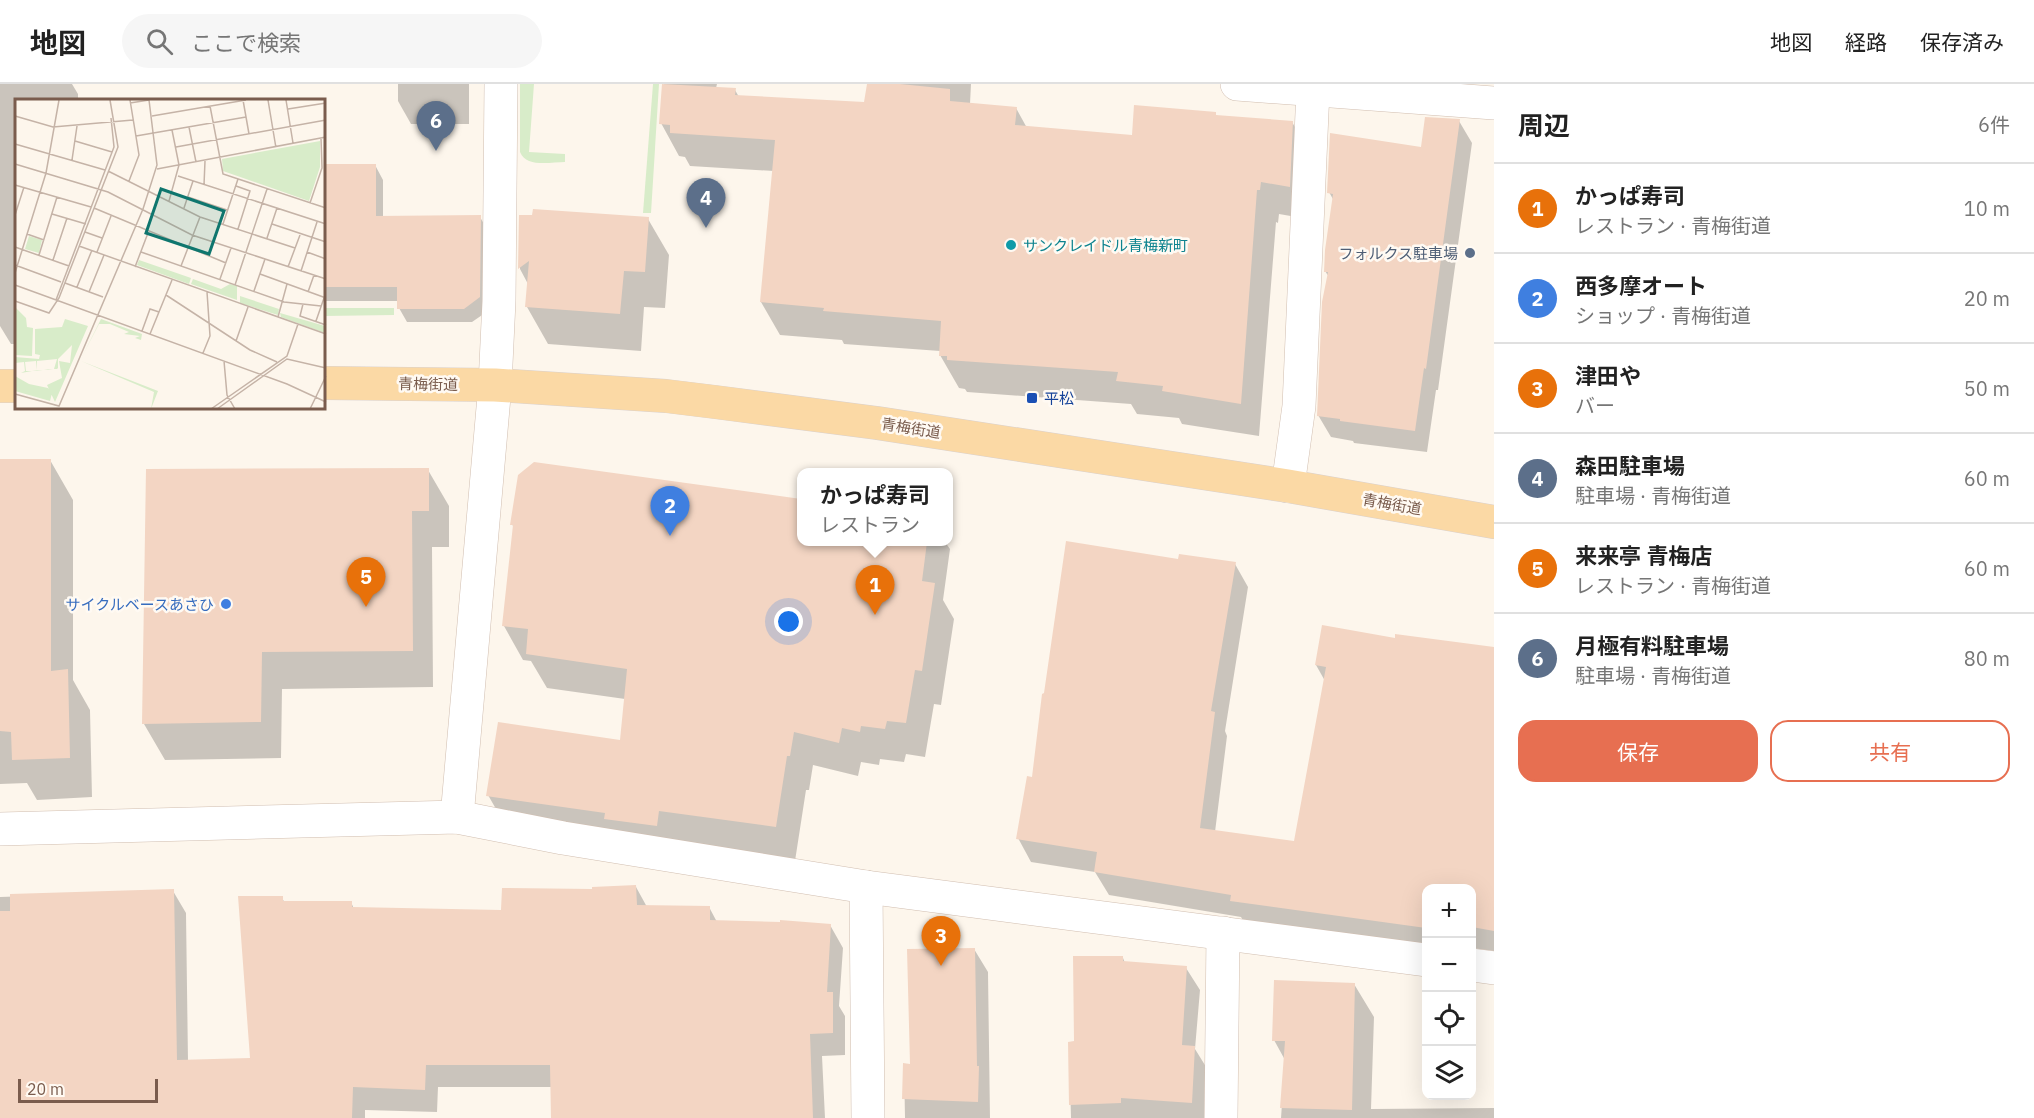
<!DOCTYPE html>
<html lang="ja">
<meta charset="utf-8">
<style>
:root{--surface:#fff;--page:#f6f6f6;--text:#222;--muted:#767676;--line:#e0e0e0;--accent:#e76f51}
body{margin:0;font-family:"IBM Plex Sans","Noto Sans JP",sans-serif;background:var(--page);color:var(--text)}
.controls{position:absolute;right:18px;bottom:18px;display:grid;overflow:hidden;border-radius:12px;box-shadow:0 6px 24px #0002}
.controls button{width:54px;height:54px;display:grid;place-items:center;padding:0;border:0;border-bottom:2px solid var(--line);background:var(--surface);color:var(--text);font:30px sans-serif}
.scale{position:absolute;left:18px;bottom:15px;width:140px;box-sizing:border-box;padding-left:6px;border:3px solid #7a5c4d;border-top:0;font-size:16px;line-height:21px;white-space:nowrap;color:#7a5c4d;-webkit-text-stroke:4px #fffaf3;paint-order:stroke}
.you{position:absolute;left:789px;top:538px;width:21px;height:21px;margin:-15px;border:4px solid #fff;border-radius:50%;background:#1a73e8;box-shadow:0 0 0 9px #1a73e833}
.badge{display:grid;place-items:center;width:39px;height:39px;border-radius:50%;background:var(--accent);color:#fff;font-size:20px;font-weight:700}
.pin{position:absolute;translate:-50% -50px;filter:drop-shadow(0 2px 3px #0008)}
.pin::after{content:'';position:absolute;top:32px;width:21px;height:18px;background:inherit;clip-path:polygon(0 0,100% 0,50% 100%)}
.popup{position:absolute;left:797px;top:384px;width:156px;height:78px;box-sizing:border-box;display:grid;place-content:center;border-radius:12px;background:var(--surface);filter:drop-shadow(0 2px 4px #0005);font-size:20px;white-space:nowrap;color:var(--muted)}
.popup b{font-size:22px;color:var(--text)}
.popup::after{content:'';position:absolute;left:50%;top:100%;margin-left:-12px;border:12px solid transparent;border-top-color:var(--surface)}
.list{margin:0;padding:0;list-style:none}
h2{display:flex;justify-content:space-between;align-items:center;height:78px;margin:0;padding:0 24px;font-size:26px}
h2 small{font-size:20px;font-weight:400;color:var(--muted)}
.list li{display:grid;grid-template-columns:39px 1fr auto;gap:18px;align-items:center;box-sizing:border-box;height:90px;padding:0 24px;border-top:2px solid var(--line)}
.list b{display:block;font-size:22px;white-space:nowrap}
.list p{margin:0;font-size:20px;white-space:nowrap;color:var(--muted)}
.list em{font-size:20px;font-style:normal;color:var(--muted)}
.actions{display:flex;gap:12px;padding:18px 24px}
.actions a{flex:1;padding:14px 0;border:2px solid var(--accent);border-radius:18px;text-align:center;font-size:21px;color:var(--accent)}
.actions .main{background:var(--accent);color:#fff}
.icon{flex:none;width:33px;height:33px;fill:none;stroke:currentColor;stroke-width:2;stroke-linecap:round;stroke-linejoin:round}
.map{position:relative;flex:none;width:1494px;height:1034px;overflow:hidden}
header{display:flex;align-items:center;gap:36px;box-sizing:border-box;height:84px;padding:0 30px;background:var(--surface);border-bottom:2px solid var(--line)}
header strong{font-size:28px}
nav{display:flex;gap:33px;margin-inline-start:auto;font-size:21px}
.search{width:420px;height:54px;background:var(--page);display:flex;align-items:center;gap:15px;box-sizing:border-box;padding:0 21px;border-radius:33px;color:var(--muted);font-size:22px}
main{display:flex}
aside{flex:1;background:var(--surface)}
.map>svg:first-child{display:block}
</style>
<header>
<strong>地図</strong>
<div class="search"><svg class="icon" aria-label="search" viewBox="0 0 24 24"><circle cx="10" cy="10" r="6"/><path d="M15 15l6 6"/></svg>ここで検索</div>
<nav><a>地図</a><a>経路</a><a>保存済み</a></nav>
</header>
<main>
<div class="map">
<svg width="1494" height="1034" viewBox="0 0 1494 1034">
<rect width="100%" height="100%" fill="#fdf6ec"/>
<g fill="#d8ecc9">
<path d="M520 0H534L529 68 565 70V78C551 78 526 84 520 68Z"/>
<polygon points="653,0 659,0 651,129 643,129"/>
<polygon points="324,224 394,224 394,231 324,232"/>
</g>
<g fill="#0003">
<polygon points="0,0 72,0 78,10 78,16 16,16 16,260 11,260 0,242"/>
<polygon points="398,0 469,0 469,40 411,40 398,17"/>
<polygon points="664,0 717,0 716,4 735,6 739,13 865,20 869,0 971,0 970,20 1016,24 1027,44 1133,52 1215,29 1217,33 1292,38 1311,71 1308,135 1279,130 1278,139 1276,138 1259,352 1182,340 1179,334 1137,330 1131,320 967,308 965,305 959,304 940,271 940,267 844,260 842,256 780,251 761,218 774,87 690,82 685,73 679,72 661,39"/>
<polygon points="1459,37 1472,59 1438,306 1436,306 1427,368 1354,359 1353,357 1331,353 1318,331 1329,193 1325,187 1334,117 1329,108 1422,65"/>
<polygon points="324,81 375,81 383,96 383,133 480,133 488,147 488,227 472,238 407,238 399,224 399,217 324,217"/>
<polygon points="520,133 648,135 669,171 665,224 644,223 641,267 548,260 527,223 528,200 520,185"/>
<polygon points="0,376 50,376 73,416 73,596 90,626 92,713 37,716 27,699 0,700"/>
<polygon points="534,380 802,416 802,458 945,458 950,465 943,516 954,535 941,621 934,620 925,673 906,670 904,678 880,675 879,681 861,678 858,692 813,681 809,706 806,706 795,777 508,746 488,711 621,657 625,615 547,604 531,577 523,576 504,542 514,444 512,440"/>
<polygon points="428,386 449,422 449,463 432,463 433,603 282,605 281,674 165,676 144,640"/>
<polygon points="1179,476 1235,480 1248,503 1225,647 1227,652 1215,748 1295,758 1325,597 1316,581 1396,556 1494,565 1494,867 1472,864 1472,804 1426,804 1426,865 1245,840 1241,833 1109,811 1095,788 1031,778 1018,754 1034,695"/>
<polygon points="636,803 647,823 709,823 717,838 830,841 843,864 839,922 845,932 845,971 822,972 825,1034 553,1034 552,1003 438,1003 437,1028 365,1026 365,1034 0,1034 0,813 173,807 186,829 188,977 252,975 282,814 285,819 351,818 354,825 503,828 594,806"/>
<polygon points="974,865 988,888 990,1034 905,1034 904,981 912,981"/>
<polygon points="1123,874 1125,879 1186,884 1200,906 1195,965 1208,986 1205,1034 1071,1034 1069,959 1075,959"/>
<polygon points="1354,900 1374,933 1371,1025 1494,1024 1494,1034 1281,1034 1285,976 1274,956"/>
</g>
<g fill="#f3d5c3">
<polygon points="662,0 736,4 735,11 864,18 867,0 900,0 950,5 950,17 1017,23 1015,41 1132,51 1134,21 1216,28 1216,31 1293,37 1290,103 1261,98 1260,106 1257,106 1241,320 1162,307 1163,302 1116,297 1118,288 947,276 947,272 939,272 941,237 823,227 824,224 760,218 775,56 670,49 670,41 659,40"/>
<polygon points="1425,33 1460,35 1426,285 1424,284 1415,347 1340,337 1340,335 1317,332 1322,218 1328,188 1324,188 1325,166 1333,110 1327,109 1330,49 1421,63"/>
<polygon points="324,80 376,80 376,132 481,131 480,213 464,225 397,225 397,203 324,203"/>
<polygon points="533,125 649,133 645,188 624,187 620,230 525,223 529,177 518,185 519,131 532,131"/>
<polygon points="0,375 51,375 51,587 68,585 70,674 12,676 11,648 0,647"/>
<polygon points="534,378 801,415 801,458 927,458 922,497 935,499 922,587 915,586 906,639 887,637 885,645 861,642 860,648 842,644 839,659 794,648 790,672 787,672 776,743 659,727 657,742 604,735 605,729 486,712 498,638 620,656 627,585 526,570 528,545 502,542 513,441 510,441 518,391"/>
<polygon points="429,384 429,427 412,427 413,567 262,568 261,638 142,640 146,385"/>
<polygon points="1066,457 1178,475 1179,470 1236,478 1211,627 1215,628 1200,744 1294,757 1326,583 1315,581 1322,541 1395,554 1395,550 1494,563 1494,847 1472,843 1472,804 1426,804 1426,844 1230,817 1231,811 1094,788 1097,768 1016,755 1027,692 1032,693 1042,610 1044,609"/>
<polygon points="636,801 637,821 710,822 710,836 780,838 780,836 831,840 827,908 833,908 833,949 810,950 813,1034 551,1034 550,981 426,981 425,1006 353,1003 352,1034 0,1034 0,827 10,827 10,810 174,805 177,976 250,974 238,812 283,812 283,817 352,817 352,823 501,826 502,804 592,805 592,803"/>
<polygon points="975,864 977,982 979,982 978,1018 902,1015 903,979 910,980 907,865"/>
<polygon points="1073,872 1123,872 1123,877 1187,882 1182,961 1195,962 1192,1019 1121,1014 1121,1019 1069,1021 1068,958 1074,957"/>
<polygon points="1274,896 1355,899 1352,1026 1280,1024 1285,957 1272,957"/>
</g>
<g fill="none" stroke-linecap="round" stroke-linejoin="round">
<defs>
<g id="street">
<polyline points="1237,0 1494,19"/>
<polyline points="1288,402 1299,322 1313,6"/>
<polyline points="457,733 495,301 499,217 501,0"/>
<polyline points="0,745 457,733 563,754 866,803 1426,876"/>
<polyline points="866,803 868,1034"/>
<polyline points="1472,881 1494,884"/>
<polyline points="1221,1034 1223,849"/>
</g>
<g id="primary">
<polyline points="324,299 495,301 666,312 715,318 877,339 1288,402 1494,438"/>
<polyline points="0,302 16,302"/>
</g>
</defs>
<use href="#street" stroke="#d1beb0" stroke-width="34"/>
<use href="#primary" stroke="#dad1cd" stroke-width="34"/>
<use href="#street" stroke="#fff" stroke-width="33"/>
<use href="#primary" stroke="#fbd9a5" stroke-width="33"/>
</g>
<circle fill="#0f9aa8" stroke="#fffaf3" stroke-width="2" cx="1011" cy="161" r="6"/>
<circle fill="#5c6f8a" stroke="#fffaf3" stroke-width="2" cx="1470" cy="169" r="6"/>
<rect fill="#1a4fb4" stroke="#fffaf3" stroke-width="2" x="1026" y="308" width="12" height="12" rx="3"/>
<circle fill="#3f7fe0" stroke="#fffaf3" stroke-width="2" cx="226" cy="520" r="6"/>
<g text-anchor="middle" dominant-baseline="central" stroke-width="5" stroke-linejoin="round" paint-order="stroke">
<g font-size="15" fill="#0d838f" stroke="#fffaf3" text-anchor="start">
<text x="1023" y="161">サンクレイドル青梅新町</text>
</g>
<g font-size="15" fill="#4e5e75" stroke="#fffaf3" text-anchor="end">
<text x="1458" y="169">フォルクス駐車場</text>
</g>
<g font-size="15" fill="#7a5c4d" stroke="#fffaf3">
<text transform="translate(428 300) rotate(1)">青梅街道</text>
<text transform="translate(911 344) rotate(9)">青梅街道</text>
<text transform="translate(1392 420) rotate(10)">青梅街道</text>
</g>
<g font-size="15" fill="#164399" stroke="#fffaf3" text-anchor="start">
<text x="1044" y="314">平松</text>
</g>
<g font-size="15" fill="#366cbe" stroke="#fffaf3" text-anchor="end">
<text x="214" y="520">サイクルベースあさひ</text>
</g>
</g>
<g transform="translate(15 15)">
<rect width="310" height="310" fill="#fdf6ec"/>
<path d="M305 42V68L294 102 208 72 207 60ZM14 137 27 141 24 154 10 150ZM124 161 176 179 174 185 122 166ZM178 180 206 190 215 185 222 187V201L176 185ZM225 197 264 210 263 216 225 204ZM0 208 11 219 12 228 18 229 17 257 0 256ZM265 214 310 227V234L266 218ZM50 220 73 227 40 303 32 286 47 279 44 262 55 264 57 246 43 260V269L42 270H39L42 260 32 261 33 270H38L29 271 33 270 32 261 22 262V271H28L17 272 22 271 21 262 10 263 11 272H17L6 274 10 272 9 263 0 264V258L24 260 25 256 20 255V230L47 228ZM86 220 127 235 126 241 120 239 125 237 109 235 114 233 95 225H84L67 258ZM66 262 143 292 136 310 139 293ZM0 277 14 285 33 289 37 294 35 302 0 292Z" fill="#d8ecc9"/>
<path fill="none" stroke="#c5b3a7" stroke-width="1.5" d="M228 1 234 35M253 1 261 49M271 1 278 44M115 4 134 1M195 7 208 75 311 109M273 10 311 4M0 17 38 28 118 21M137 17 231 1M174 28 181 63M121 37 231 18M60 42 97 53M0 45 90 71M161 48 311 21M57 61 62 27M0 65 93 93 177 136 311 180M142 70 311 38M93 72 185 118 280 149M163 77 311 125M114 82 124 56 115 1M0 86 76 108M189 86 190 62M221 87 235 92 223 130M173 98 212 111M154 102 164 66 157 31M295 104 307 69 306 39M79 109 211 164M169 109 178 82M128 110 142 66 134 1M37 115 71 125M0 116 9 88M208 125 223 80M257 125 311 143M70 133 87 139M12 135 29 141M252 139 262 109M64 147 311 235M0 148 54 167M82 153 96 117M126 153 269 203 306 207M292 153 311 160M24 156 42 98M38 161 52 119M0 166 46 183M166 167 185 118M120 168 133 134M273 168 285 136M286 172 302 123M0 174 31 74 44 1M245 175 311 199M205 180 216 149M50 184 88 198M0 186 272 285 311 303M220 186 252 90M62 188 77 151M239 192 250 160M74 193 89 156M293 193 299 176M151 196 235 251 262 263M41 201 99 48 96 19M0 202 34 214 44 199 103 48 95 1M288 205 285 217 311 226M263 218 272 185M301 222 309 199M127 232 135 210 144 213M135 235 157 181M221 242 233 208M188 254 195 237 192 193M209 262 212 296 220 310M0 295 44 307 128 110M196 310 272 257 283 225M202 310 272 260 311 269M295 310 311 277"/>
<path fill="#0f766e" fill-opacity="0.15" stroke="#0f766e" stroke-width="3" d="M146 90 209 112 194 155 131 134Z"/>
<rect width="310" height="310" fill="none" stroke="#7a5c4d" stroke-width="3"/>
</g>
</svg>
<div class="controls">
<button>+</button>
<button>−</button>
<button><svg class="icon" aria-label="locate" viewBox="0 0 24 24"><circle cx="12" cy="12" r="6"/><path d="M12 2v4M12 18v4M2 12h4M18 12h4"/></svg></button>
<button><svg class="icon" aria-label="layers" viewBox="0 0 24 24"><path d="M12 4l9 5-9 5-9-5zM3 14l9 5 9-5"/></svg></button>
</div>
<div class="scale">20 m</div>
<div class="you"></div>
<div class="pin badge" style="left:875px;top:531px;background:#e8710a">1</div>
<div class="popup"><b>かっぱ寿司</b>レストラン</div>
<div class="pin badge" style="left:670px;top:452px;background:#3f7fe0">2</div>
<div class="pin badge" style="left:941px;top:882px;background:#e8710a">3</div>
<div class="pin badge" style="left:706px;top:144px;background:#5c6f8a">4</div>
<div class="pin badge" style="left:366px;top:523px;background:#e8710a">5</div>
<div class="pin badge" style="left:436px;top:67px;background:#5c6f8a">6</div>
</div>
<aside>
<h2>周辺<small>6件</small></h2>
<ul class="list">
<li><span class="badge" style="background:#e8710a">1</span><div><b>かっぱ寿司</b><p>レストラン · 青梅街道</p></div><em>10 m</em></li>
<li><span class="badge" style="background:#3f7fe0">2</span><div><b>西多摩オート</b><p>ショップ · 青梅街道</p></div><em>20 m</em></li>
<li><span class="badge" style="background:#e8710a">3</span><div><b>津田や</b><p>バー</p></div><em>50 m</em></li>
<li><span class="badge" style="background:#5c6f8a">4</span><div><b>森田駐車場</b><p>駐車場 · 青梅街道</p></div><em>60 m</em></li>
<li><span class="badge" style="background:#e8710a">5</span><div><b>来来亭 青梅店</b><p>レストラン · 青梅街道</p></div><em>60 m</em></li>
<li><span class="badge" style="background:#5c6f8a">6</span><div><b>月極有料駐車場</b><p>駐車場 · 青梅街道</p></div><em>80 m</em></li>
</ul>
<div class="actions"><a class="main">保存</a><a>共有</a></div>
</aside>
</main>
